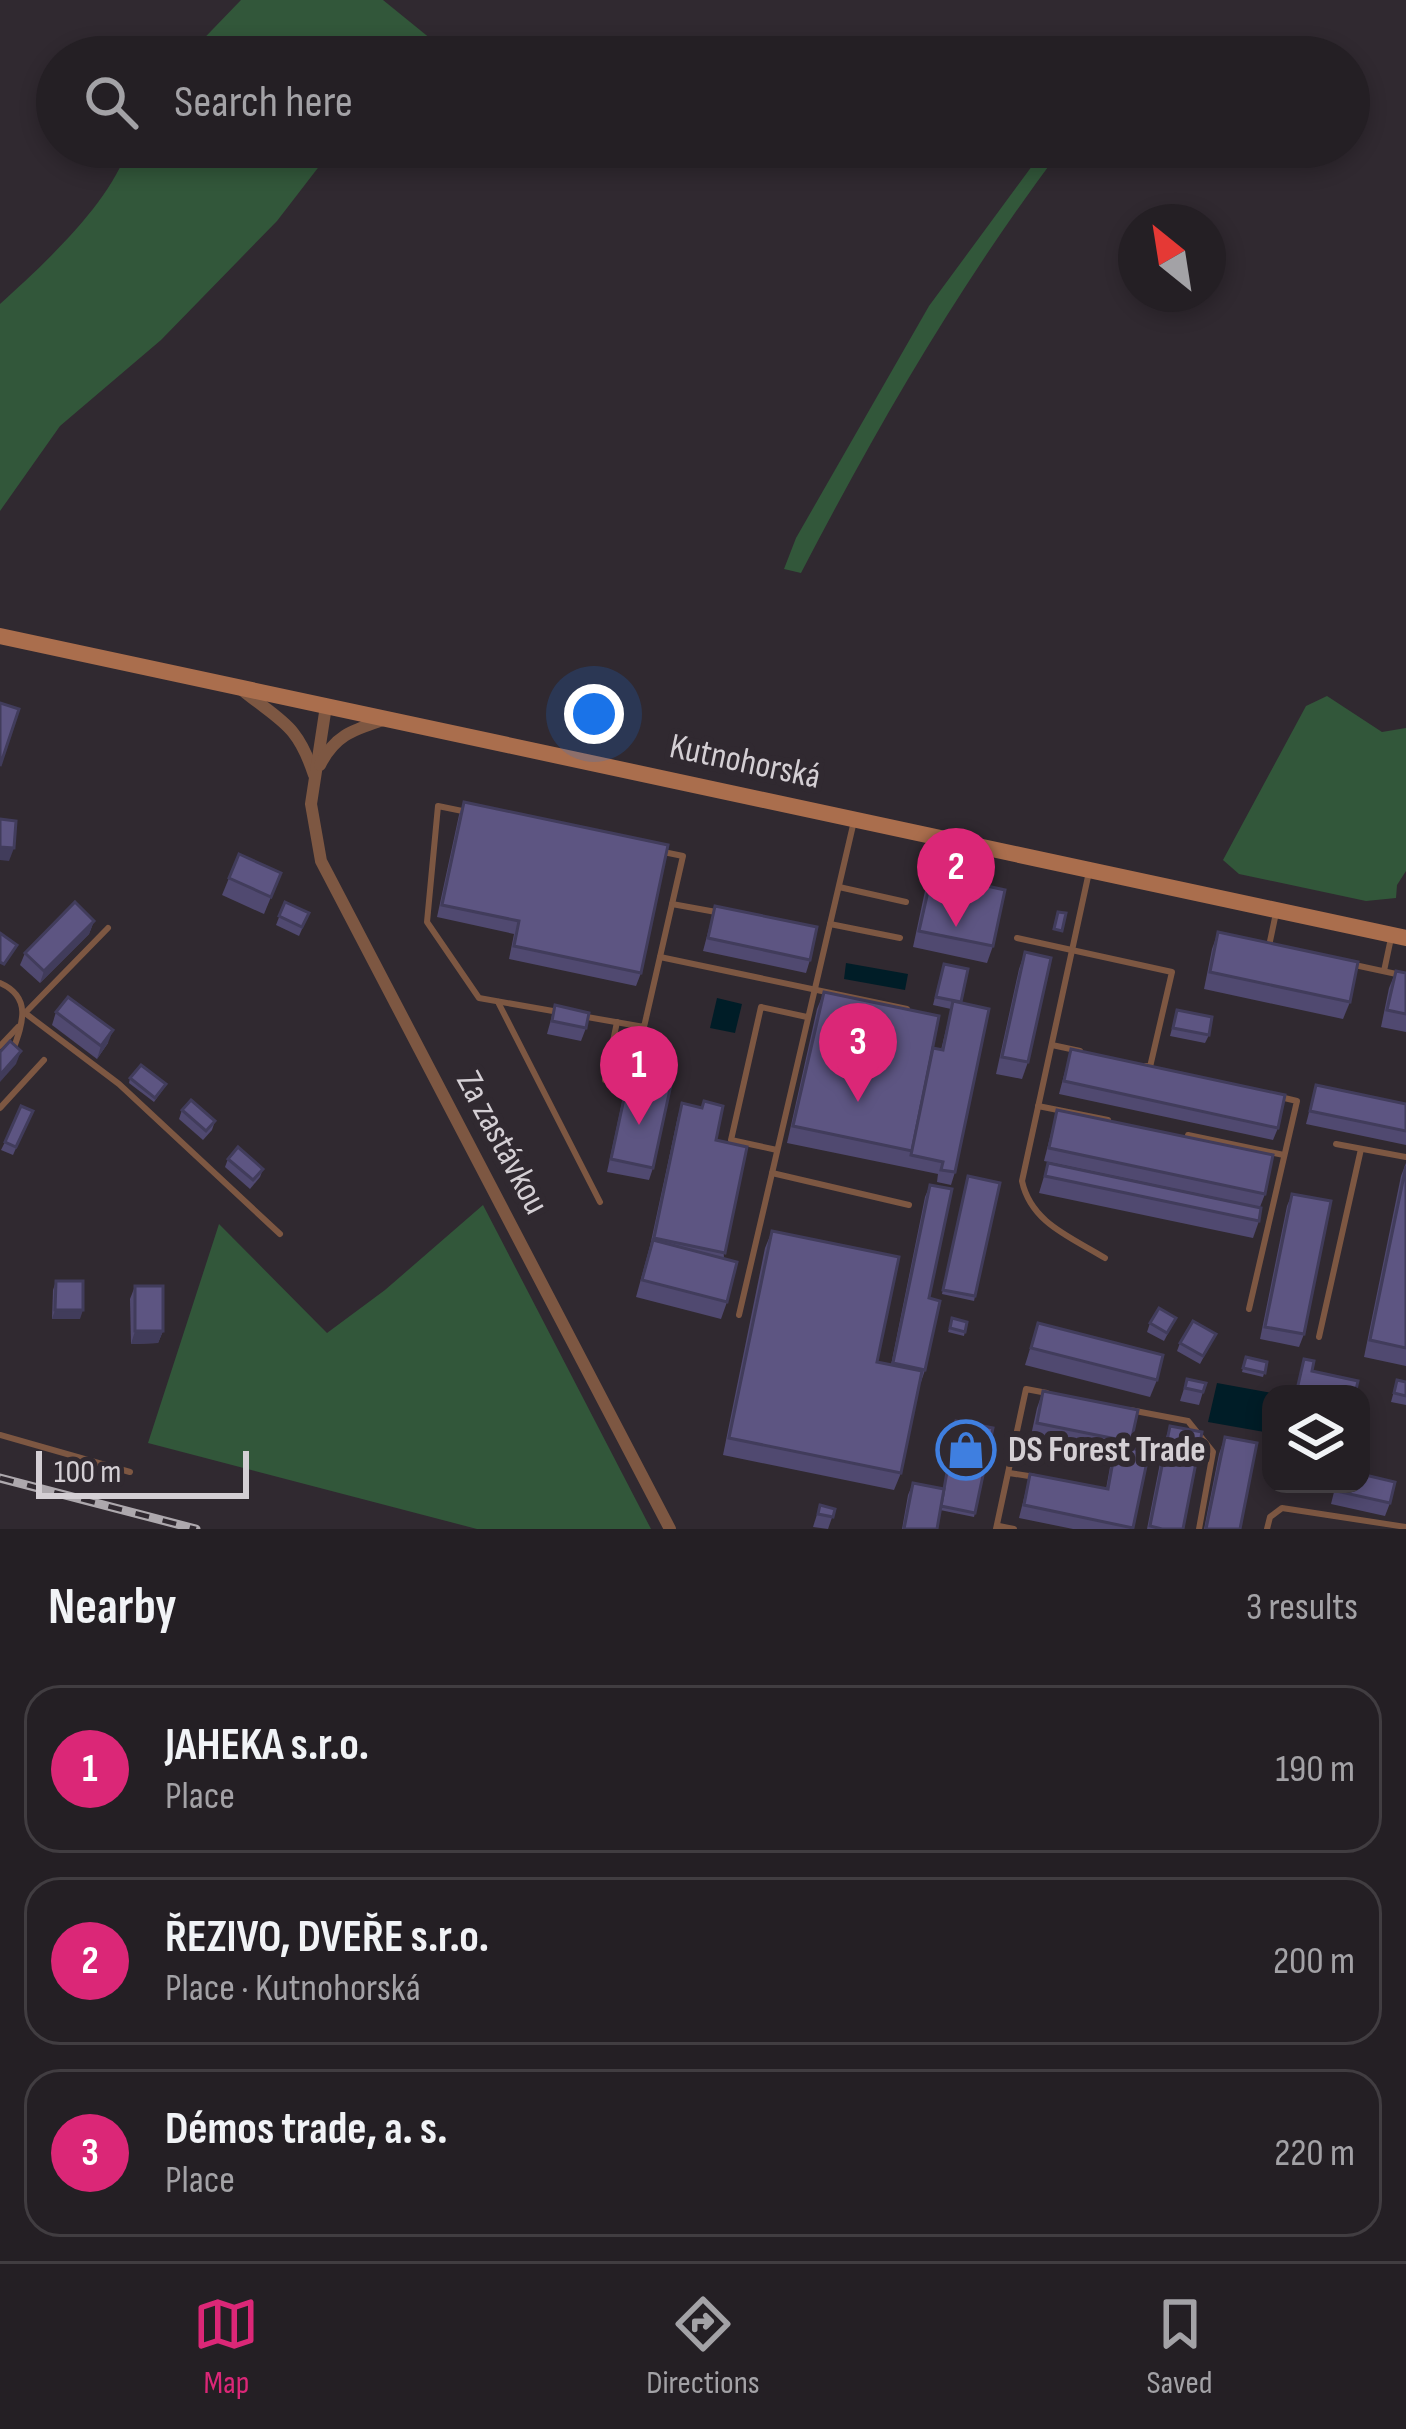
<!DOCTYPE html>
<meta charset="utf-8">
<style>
:root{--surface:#241f24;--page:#2c272c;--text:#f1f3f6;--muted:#a3a2a6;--line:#413d41;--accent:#db2777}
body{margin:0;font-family:"Sofia Sans Condensed",sans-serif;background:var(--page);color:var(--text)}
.controls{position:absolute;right:36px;bottom:36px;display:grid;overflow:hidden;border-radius:24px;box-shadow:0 6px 18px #0003}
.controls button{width:108px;height:108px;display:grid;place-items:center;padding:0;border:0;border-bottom:3px solid var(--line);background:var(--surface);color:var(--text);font:60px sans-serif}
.compass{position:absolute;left:1118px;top:204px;width:108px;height:108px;border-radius:50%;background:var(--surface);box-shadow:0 6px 18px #0003;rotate:330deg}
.scale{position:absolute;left:36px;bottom:30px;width:213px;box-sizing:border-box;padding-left:12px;border:6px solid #d4cfd4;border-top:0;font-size:33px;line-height:42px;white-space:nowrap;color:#d4cfd4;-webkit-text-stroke:9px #302930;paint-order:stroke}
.you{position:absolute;left:594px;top:714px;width:42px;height:42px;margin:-30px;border:9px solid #fff;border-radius:50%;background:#1a73e8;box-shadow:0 0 0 18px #1a73e833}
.badge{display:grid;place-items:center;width:78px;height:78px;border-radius:50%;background:var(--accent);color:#fff;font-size:39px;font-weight:700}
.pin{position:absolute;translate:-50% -99px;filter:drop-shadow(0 3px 6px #0008)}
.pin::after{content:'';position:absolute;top:63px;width:42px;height:36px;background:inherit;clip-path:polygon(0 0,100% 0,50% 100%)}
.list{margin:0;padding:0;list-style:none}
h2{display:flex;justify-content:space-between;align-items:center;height:156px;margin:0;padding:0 48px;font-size:51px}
h2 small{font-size:39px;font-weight:400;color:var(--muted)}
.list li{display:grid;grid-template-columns:78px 1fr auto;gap:36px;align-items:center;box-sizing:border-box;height:168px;margin:0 24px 24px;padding:0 24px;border:3px solid var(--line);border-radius:36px}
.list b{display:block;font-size:45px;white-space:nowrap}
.list p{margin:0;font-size:39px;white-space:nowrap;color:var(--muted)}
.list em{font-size:39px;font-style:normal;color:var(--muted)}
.icon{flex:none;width:66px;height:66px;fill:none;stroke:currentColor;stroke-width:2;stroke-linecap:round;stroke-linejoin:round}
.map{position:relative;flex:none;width:1406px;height:1529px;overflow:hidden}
.search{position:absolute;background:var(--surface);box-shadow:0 6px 18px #0003;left:36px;right:36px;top:36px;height:132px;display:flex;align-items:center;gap:30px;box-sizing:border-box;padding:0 42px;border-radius:66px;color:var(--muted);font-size:45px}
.sheet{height:732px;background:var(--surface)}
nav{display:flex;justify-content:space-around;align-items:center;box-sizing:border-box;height:168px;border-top:3px solid var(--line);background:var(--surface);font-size:33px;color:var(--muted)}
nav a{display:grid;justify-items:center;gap:6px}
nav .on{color:var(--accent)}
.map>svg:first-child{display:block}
</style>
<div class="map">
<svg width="1406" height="1529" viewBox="0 0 1406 1529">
<rect width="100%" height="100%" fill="#302930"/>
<g fill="#32573a">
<polygon points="241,0 383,0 431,39 415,41 395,57 186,57"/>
<path d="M128 147H334L277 221 161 340 60 426 0 511V304C42 266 112 202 128 147Z"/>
<path d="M1046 147H1056L1059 152C958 287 879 423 801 573L784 569 796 538 929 306Z"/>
<polygon points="1327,696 1382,732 1406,728 1406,871 1397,885 1396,898 1366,901 1239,874 1223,860 1306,706"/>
<polygon points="483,1205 651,1529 477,1529 148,1443 219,1224 327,1333 385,1290"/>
</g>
<g fill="#001d27">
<polygon points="846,963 908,974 905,990 844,979"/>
<polygon points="717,998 742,1004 735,1033 710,1028"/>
<polygon points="1217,1383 1277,1394 1271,1394 1270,1433 1208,1422"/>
</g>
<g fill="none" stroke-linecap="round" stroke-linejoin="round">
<g stroke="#7d5742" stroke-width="6">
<polygon points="438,806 683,856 644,1027 479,998 427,922"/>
<path d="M1089 872 1022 1181C1031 1223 1071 1237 1105 1258"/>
<polyline points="839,887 906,902"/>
<polyline points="672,904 716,912"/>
<polyline points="830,924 900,938"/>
<polyline points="108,928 25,1013 119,1084 280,1234"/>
<polyline points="1017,938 1172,972 1150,1067 1146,1066"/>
<polyline points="1269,946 1276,913"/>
<polyline points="660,957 907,1009"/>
<polyline points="1350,964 1406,976"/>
<polyline points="1384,971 1391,938"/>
<path d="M0 983C32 997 23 1023 13 1050"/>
<polyline points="498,1002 600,1202"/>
<polyline points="1052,1045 1080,1051"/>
<polyline points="0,1046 18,1027"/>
<polyline points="605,1080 617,1022"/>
<polyline points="1038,1106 1108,1120"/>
<polyline points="0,1108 44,1060"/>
<polyline points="1188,1135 1284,1155"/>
<polyline points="1336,1144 1406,1157"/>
<polyline points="777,1150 731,1140 761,1007 807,1017"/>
<polyline points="772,1173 909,1205"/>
<polyline points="1249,1309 1297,1101 1276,1096"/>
<polyline points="739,1315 854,821"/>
<polyline points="1319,1337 1361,1149"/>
<polyline points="1130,1410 1188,1421 1213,1452 1199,1529"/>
<polyline points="0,1435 130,1472"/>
<polyline points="1009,1473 1035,1477"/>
<polyline points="999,1526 1014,1529"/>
<polyline points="996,1529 1026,1389 1047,1393"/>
<polyline points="1267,1529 1270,1517 1282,1508 1406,1527"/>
</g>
<g stroke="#7d5742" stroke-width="12">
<path d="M241 689C281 722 297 723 314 775"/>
<polyline points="326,706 311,804 321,861 670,1529"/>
<path d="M320 765C335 735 353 730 383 720"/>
</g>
<polyline stroke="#aa6e4d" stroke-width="16" points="0,636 1406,938"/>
<defs>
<polyline id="rail" points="0,1478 196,1529"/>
</defs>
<use href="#rail" stroke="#ada8ad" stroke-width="9"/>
<use href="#rail" stroke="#302930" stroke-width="4.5" stroke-dasharray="14" stroke-linecap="butt"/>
</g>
<g fill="#504970">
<polygon points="464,802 641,973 636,986 509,959 514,934 437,917 459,815"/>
<polygon points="281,873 264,914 222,895 229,878"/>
<polygon points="932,874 993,946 987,963 913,947 925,891"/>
<polygon points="285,902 309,913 299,936 276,925"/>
<polygon points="715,906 810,960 806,973 703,951"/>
<polygon points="94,921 89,934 40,983 20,965 25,953"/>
<polygon points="1218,932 1350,1002 1343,1019 1204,989 1212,949"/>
<polygon points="1025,952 1028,1062 1022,1079 996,1074 1019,969"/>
<polygon points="1396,971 1406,973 1406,1032 1381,1027 1389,988"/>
<polygon points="941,973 960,1003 955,1172 951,1185 937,1182 938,1174 787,1143 817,1009 824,992 932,1053 941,1050 951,1009 933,1005"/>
<polygon points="555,1005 586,1028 581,1041 547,1034"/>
<polygon points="1177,1010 1209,1035 1205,1043 1170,1036"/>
<polygon points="56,1012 108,1043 97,1059 52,1025"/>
<polygon points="1071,1049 1278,1128 1273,1140 1059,1094"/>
<polygon points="633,1057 653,1168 649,1180 607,1172 629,1070"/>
<polygon points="130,1078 164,1088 154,1102 129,1083"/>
<polygon points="1316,1085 1406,1104 1406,1145 1306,1124"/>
<polygon points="704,1101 716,1140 727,1302 721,1319 636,1297 650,1246 678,1116 682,1103 701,1108"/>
<polygon points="182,1110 215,1121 212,1130 203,1140 179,1119"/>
<polygon points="1057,1110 1265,1194 1260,1207 1044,1161"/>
<polygon points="29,1119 13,1155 1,1150 5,1142"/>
<polygon points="228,1159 263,1169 260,1177 250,1189 225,1167"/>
<polygon points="1048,1163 1259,1221 1253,1238 1039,1193"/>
<polygon points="1406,1163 1406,1366 1364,1357 1401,1176"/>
<polygon points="968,1176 1000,1183 974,1301 942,1294"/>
<polygon points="930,1185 929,1298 925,1370 921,1382 919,1382 901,1473 894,1490 723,1455 765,1248 772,1231 877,1362 891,1365 925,1197"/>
<polygon points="1292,1194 1304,1334 1299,1347 1260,1339 1287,1206"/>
<polygon points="56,1281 80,1319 52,1319 53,1290"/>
<polygon points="135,1286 163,1331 158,1343 131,1344 130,1299"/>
<polygon points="952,1318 967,1322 964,1336 948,1332"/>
<polygon points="1176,1318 1164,1341 1147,1332 1150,1323"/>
<polygon points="1038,1323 1157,1380 1150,1397 1025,1365"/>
<polygon points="1216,1334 1200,1364 1177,1351 1180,1343"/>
<polygon points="1246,1357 1267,1362 1263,1377 1242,1372"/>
<polygon points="1187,1379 1203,1392 1199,1405 1180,1401"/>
<polygon points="1397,1380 1406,1382 1406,1405 1391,1402"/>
<polygon points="1043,1391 1131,1442 1129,1448 1149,1452 1133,1529 1073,1529 1019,1518 1030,1474 1106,1489 1112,1456 1030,1440 1037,1408"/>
<polygon points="1170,1426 1183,1529 1147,1529 1164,1443"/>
<polygon points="1225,1437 1240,1529 1204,1529 1219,1454"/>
<polygon points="913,1483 975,1513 974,1517 940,1510 937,1529 902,1529 908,1495"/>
<polygon points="1336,1484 1361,1484 1390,1503 1385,1516 1331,1504"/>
<polygon points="820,1505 835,1509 828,1529 813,1527"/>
</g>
<g fill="#413c5b">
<polygon points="0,847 14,848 9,861 0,860"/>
<polygon points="94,921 89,934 40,983 44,971"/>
<polygon points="113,1030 108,1043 97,1059 101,1046"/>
<polygon points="21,1051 16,1064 0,1082 0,1075"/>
<polygon points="55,1310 83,1310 80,1319 52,1319"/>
<polygon points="135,1331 163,1331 158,1343 131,1344"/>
</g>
<g fill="#5d5582" stroke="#413c5b" stroke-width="3">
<polygon points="0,703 19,709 0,766"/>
<polygon points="464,802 668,845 641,973 514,946 519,921 442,905"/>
<polygon points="0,819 16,821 14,848 0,847"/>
<polygon points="239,854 281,873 271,897 229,878"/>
<polygon points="932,874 1005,890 993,946 919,931"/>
<polygon points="75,902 94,921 44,971 25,953"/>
<polygon points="285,902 309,913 302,927 279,916"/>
<polygon points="715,906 817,927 810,960 708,938"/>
<polygon points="1058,912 1066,913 1062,931 1054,929"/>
<polygon points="1218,932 1358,962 1350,1002 1210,972"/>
<polygon points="0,933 17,945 4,964 0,962"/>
<polygon points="1025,952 1051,958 1028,1062 1002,1057"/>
<polygon points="944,964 968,969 961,1002 936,997"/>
<polygon points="1396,971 1406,973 1406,1014 1387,1010"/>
<polygon points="824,992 939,1016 912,1151 793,1126"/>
<polygon points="68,997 113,1030 101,1046 56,1012"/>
<polygon points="953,1001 989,1009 955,1172 941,1170 943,1162 911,1155 933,1048 943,1050"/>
<polygon points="555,1005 589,1013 586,1028 552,1021"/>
<polygon points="1177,1010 1212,1017 1209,1035 1173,1028"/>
<polygon points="10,1041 21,1051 0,1075 0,1052"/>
<polygon points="1071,1049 1285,1095 1278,1128 1064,1081"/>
<polygon points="633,1057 675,1066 653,1168 611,1159"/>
<polygon points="141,1065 166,1084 155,1098 130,1078"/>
<polygon points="1316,1085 1406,1104 1406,1131 1310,1111"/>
<polygon points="191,1100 215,1121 206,1131 182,1110"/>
<polygon points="704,1101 723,1106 716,1140 747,1147 725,1253 654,1238 682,1103 702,1108"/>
<polygon points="21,1106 33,1111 16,1147 5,1142"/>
<polygon points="1057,1110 1273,1155 1265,1194 1049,1148"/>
<polygon points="238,1147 263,1169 253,1180 228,1159"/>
<polygon points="1048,1163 1261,1208 1259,1221 1045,1176"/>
<polygon points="1406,1166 1406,1348 1370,1340"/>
<polygon points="968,1176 1000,1183 975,1296 943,1290"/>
<polygon points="930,1185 952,1189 929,1298 940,1301 925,1370 893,1363"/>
<polygon points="1292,1194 1331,1201 1304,1334 1265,1327"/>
<polygon points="772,1231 899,1257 877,1362 922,1371 901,1473 729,1438"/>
<polygon points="653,1240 737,1262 727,1302 642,1280"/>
<polygon points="56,1281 83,1281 83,1310 55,1310"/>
<rect x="135" y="1286" width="28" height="45"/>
<polygon points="1159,1308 1176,1318 1167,1333 1150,1323"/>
<polygon points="952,1318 967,1322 965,1332 950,1328"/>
<polygon points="1193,1321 1216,1334 1203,1356 1180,1343"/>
<polygon points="1038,1323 1163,1355 1157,1380 1031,1348"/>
<polygon points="1246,1357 1267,1362 1265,1373 1243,1368"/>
<polygon points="1304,1359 1314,1361 1312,1371 1358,1381 1355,1394 1296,1394"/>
<polygon points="1187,1379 1206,1383 1203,1392 1185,1388"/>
<polygon points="1397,1380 1406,1382 1406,1396 1394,1393"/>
<polygon points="1043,1391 1138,1410 1131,1442 1037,1423"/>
<polygon points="956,1421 993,1428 975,1513 941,1506"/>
<polygon points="1170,1426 1202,1432 1183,1529 1162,1529 1150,1526"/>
<polygon points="1225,1437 1257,1443 1240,1529 1206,1529"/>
<polygon points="1116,1445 1149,1452 1133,1528 1024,1505 1030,1474 1108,1489"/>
<polygon points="1361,1474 1395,1482 1390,1503 1336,1491 1338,1484 1361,1484"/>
<polygon points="913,1483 944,1489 937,1529 904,1529"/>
<polygon points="820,1505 835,1509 833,1517 818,1514"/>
</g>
<defs>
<symbol id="shop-ring" viewBox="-11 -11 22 22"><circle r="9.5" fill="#302930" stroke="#3f7fe0" stroke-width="1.5"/><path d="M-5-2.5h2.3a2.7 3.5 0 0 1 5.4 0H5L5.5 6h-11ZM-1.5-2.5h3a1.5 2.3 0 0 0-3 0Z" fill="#3f7fe0"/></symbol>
</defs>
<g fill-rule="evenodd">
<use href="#shop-ring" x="933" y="1417" width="66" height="66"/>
</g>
<g text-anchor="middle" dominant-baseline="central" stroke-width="12" stroke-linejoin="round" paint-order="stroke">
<g font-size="36" fill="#d4cfd4" stroke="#302930">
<text transform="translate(745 762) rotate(12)">Kutnohorská</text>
<text transform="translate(502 1143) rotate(62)">Za zastávkou</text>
</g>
<g font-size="36" font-weight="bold" fill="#d4cfd4" stroke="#302930" text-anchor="start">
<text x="1008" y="1450">DS Forest Trade</text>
</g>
</g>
</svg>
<div class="controls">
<button><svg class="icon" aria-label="layers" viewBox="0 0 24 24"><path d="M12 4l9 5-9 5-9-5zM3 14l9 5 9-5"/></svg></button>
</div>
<svg class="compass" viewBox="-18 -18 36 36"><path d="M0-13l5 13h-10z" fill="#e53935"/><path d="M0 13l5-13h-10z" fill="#a3a2a6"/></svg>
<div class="scale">100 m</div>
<div class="you"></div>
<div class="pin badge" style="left:639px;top:1125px">1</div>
<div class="pin badge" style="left:956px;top:927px">2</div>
<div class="pin badge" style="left:858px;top:1102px">3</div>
<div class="search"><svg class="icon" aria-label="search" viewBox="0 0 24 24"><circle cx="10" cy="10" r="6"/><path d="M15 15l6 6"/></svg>Search here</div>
</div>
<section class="sheet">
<h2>Nearby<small>3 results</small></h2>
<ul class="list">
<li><span class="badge">1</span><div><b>JAHEKA s.r.o.</b><p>Place</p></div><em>190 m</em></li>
<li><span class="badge">2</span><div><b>ŘEZIVO, DVEŘE s.r.o.</b><p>Place · Kutnohorská</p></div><em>200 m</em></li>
<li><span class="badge">3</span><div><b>Démos trade, a. s.</b><p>Place</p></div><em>220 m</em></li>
</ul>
</section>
<nav>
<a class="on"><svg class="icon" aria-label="map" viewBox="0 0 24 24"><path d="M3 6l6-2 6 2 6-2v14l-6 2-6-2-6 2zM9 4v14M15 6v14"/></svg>Map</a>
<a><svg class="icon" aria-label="directions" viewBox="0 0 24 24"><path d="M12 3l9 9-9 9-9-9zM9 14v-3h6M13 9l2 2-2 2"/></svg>Directions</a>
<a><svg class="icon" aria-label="saved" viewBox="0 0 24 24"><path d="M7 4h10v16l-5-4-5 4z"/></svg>Saved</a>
</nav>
